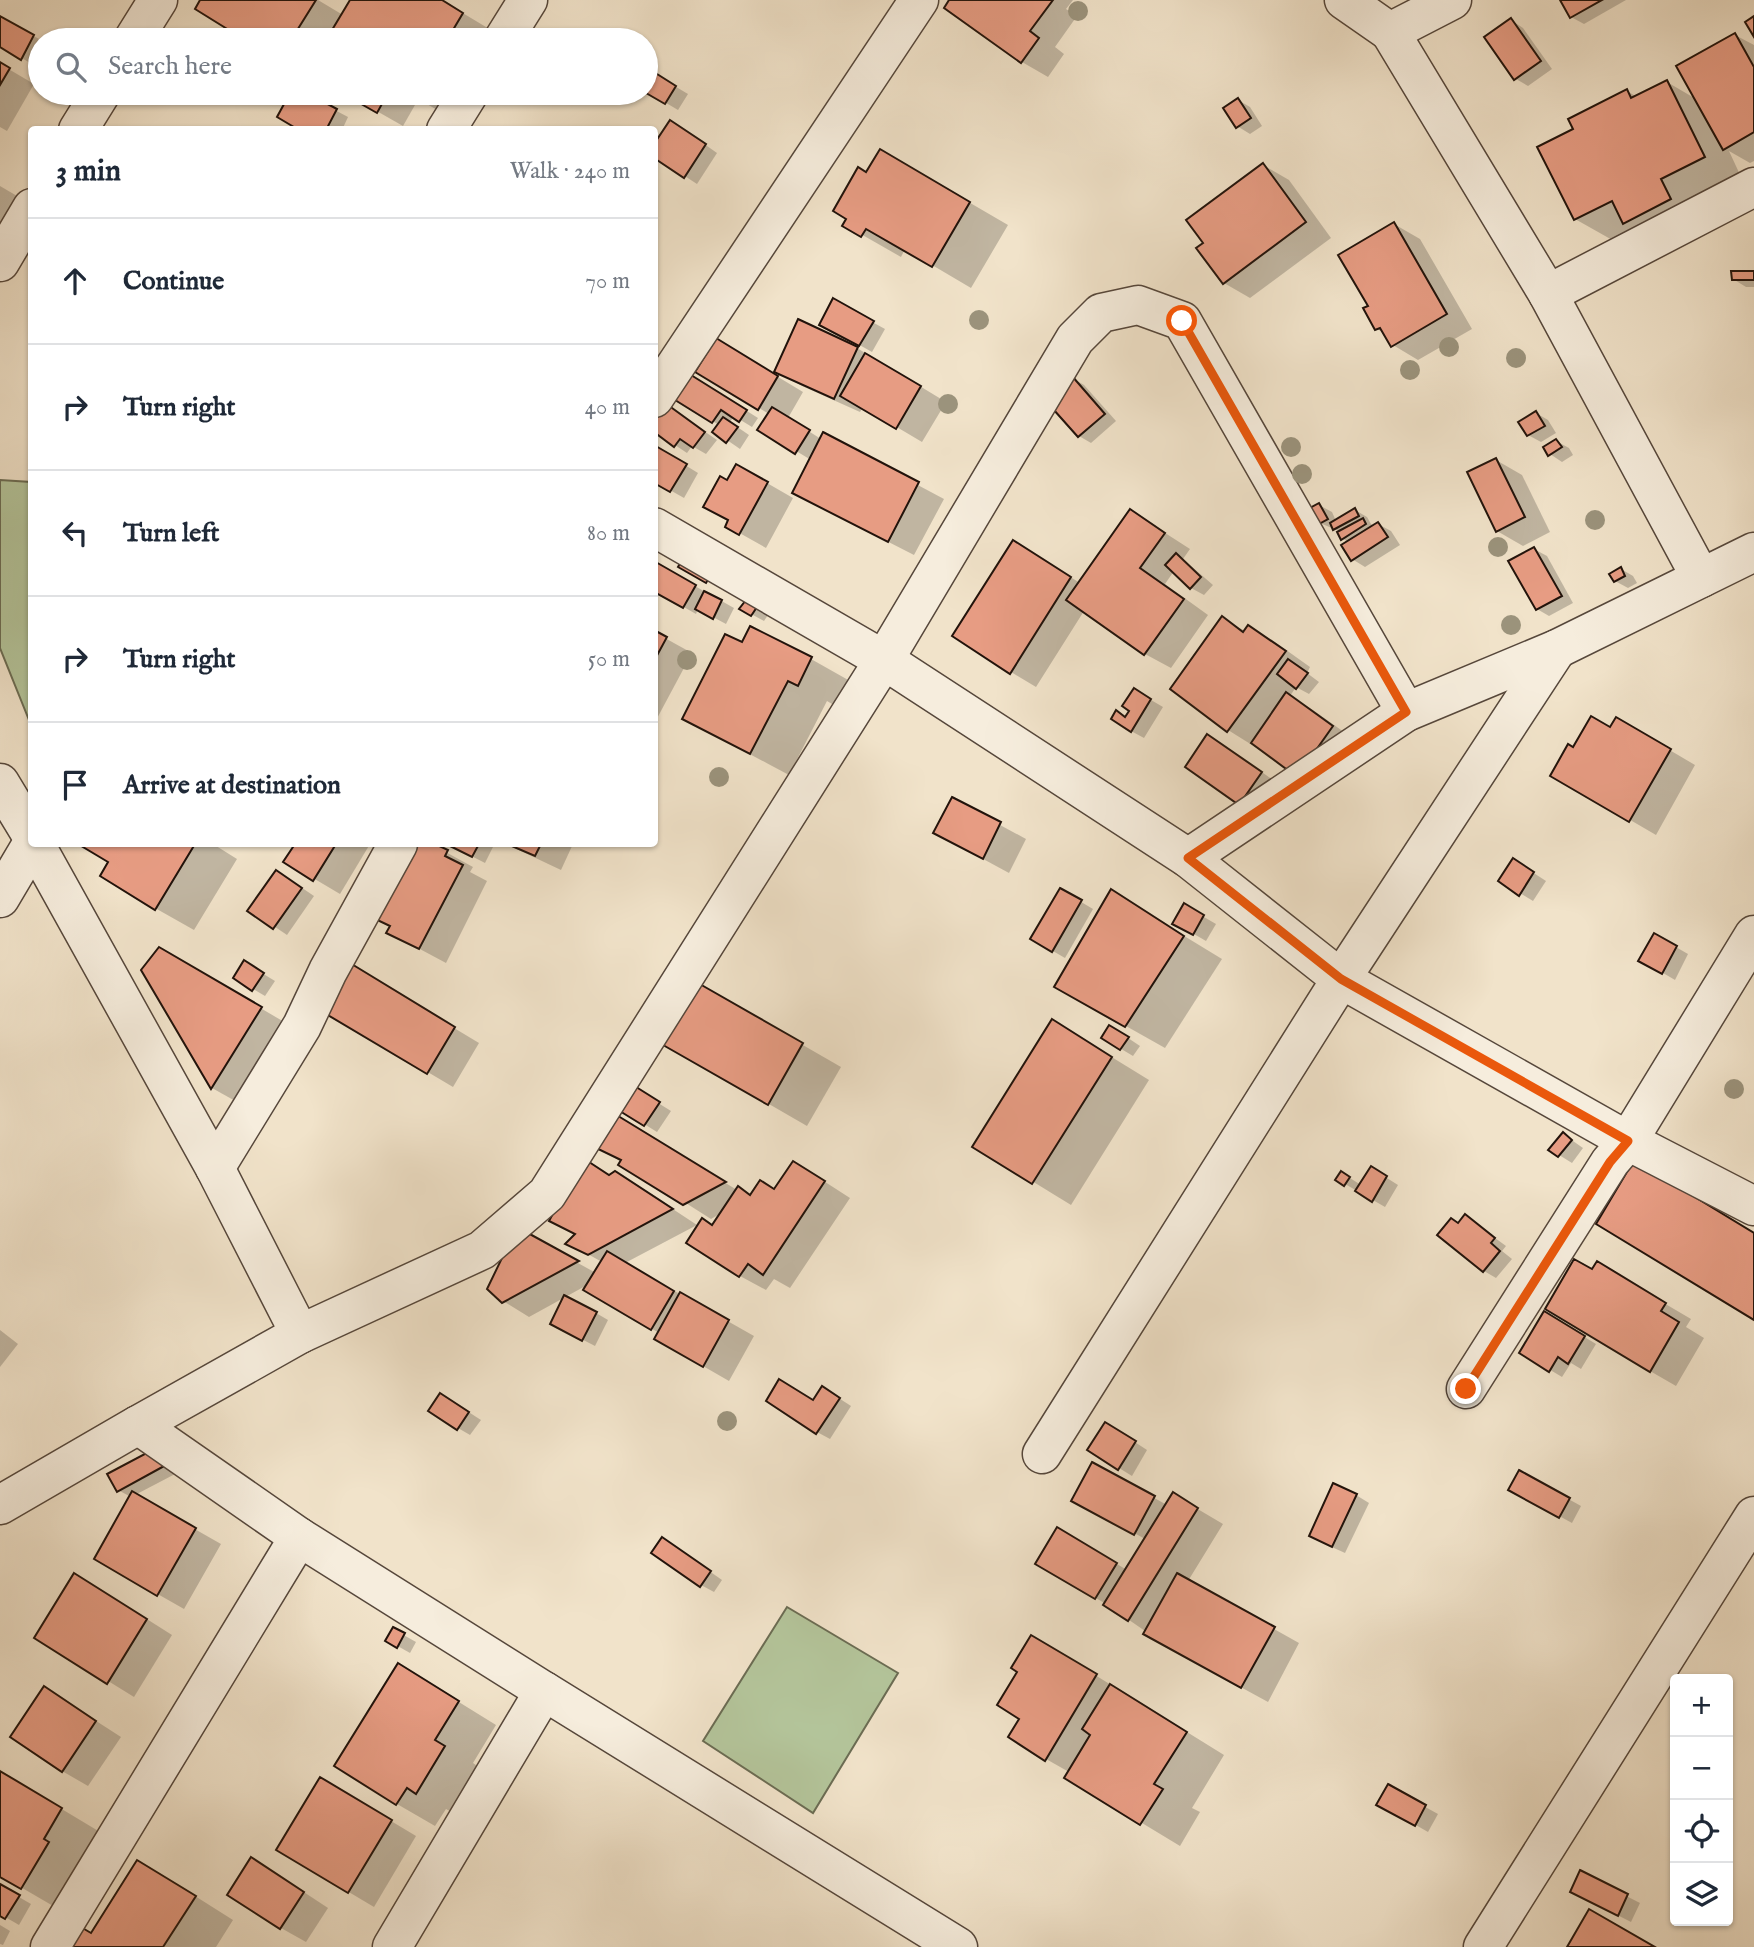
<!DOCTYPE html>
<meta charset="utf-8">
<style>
:root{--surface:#fff;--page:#f6f6f7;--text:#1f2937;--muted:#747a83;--line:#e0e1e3}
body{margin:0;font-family:"IM FELL English",serif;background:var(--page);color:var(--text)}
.controls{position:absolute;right:21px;bottom:21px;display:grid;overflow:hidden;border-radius:7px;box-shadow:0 2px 5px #0004}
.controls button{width:63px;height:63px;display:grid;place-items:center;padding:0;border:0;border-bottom:2px solid var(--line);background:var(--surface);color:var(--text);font:35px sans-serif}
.stop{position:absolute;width:21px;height:21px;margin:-16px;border:5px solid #ea580c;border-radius:50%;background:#fff}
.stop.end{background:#ea580c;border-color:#fff;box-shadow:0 2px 7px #0008}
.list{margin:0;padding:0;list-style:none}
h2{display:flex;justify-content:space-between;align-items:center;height:91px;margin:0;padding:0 28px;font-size:30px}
h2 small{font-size:23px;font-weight:400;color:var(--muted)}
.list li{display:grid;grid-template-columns:46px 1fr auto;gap:21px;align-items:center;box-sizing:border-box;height:126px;padding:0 28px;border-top:2px solid var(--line)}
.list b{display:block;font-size:26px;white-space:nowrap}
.list em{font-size:23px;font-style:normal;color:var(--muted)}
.icon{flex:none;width:38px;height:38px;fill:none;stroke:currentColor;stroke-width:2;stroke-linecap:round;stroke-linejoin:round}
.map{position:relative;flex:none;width:1754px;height:1947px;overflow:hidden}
.search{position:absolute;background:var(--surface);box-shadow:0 2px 5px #0004;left:28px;top:28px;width:630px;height:77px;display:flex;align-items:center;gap:18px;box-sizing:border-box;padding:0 24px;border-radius:38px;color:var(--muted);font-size:26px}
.panel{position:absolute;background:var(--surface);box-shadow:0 2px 5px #0004;left:28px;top:126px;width:630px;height:721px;border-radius:7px}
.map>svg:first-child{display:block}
</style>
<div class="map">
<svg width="1754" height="1947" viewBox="0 0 1754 1947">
<rect width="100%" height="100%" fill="#f1e3ca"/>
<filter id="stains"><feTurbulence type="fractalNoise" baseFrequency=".00286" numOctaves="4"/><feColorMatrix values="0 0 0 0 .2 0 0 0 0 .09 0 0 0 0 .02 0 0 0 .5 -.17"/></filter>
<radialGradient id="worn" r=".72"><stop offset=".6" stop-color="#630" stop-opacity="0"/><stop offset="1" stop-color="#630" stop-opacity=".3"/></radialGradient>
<g fill="#b4c59b" stroke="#6b6c53" stroke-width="2">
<polygon points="0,480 31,482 31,725 0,648"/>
<polygon points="787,1607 898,1673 813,1813 703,1741"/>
</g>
<g fill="#0003">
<polygon points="202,0 318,0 343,15 352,0 441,0 501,36 499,40 249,40 197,9"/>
<polygon points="951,0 1073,0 1066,9 1077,16 1055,47 1064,54 1048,77 1022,62 946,7"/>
<polygon points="1564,0 1626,0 1584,24 1571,17"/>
<polygon points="0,18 41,40 40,54 34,65 0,46"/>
<polygon points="1511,20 1523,28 1552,69 1528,86 1516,79"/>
<polygon points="1735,35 1754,45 1754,161 1750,163 1729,151 1742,179 1614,241 1575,219 1575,129 1627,91 1637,97 1667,82 1696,99"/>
<polygon points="0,64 34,84 7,131 0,127"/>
<polygon points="646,69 688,94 678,110 646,91"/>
<polygon points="292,93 303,93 348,117 342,130 302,130 279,117"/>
<polygon points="345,93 394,93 415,105 403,126"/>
<polygon points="408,93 450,93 439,111"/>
<polygon points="1238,100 1250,107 1262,126 1250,134 1237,126"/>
<polygon points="683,129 717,153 697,184 654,156"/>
<polygon points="881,151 1008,225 971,288 905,249 901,257 845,225 867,174"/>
<polygon points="1263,165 1289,180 1331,238 1250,298 1224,283 1206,244"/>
<polygon points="0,186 29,203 0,254"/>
<polygon points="1394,224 1420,239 1472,329 1418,360 1393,345 1386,334 1377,329"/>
<polygon points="1754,273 1754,287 1746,287 1733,279"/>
<polygon points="834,301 885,329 872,352 822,324"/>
<polygon points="857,348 946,402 922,442 863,407 860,412 802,386 776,371"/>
<polygon points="742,355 803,392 788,418 821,439 824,435 944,499 914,555 820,507 811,460 760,429 769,414 697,371"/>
<polygon points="1072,378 1084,385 1116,421 1091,443 1079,436"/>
<polygon points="696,379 758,418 752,427 734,416 730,422 749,435 740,449 714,431 719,425 670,394"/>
<polygon points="662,402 717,440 706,454 692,446 687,453 675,445"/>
<polygon points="1536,413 1548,420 1556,433 1541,442 1528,435"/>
<polygon points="1556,441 1569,448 1573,455 1562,462 1550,454"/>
<polygon points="654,446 698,473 684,498 654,481"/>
<polygon points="1496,460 1522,475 1550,532 1523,546 1497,531"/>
<polygon points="728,483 767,483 793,498 766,548 727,526 730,521"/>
<polygon points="1319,505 1332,512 1336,521 1355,510 1367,517 1371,524 1374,526 1378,524 1391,531 1400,545 1365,567 1352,559 1348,542 1342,538 1341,532 1320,523"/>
<polygon points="1131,511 1190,549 1183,559 1213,585 1204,595 1191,588 1174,571 1165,584 1208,615 1171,668 1145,654 1084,611 1036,687 1011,672 1014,542 1080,583"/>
<polygon points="1534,549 1547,556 1573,603 1549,616 1537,609"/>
<polygon points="654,563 734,608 726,624 698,609 696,614 654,590"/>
<polygon points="1621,569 1633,576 1637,583 1628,588 1615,581"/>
<polygon points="746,602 768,615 764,621 742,609"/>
<polygon points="1223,619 1245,631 1249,627 1275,642 1310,667 1307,673 1319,682 1309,694 1296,687 1290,696 1313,710 1358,742 1324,790 1228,730 1172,689"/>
<polygon points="654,632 692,653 654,724"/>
<polygon points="743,645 811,659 850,681 837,707 827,701 789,775 684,719"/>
<polygon points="1134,690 1163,707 1144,738 1131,731 1126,718 1132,710"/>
<polygon points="1617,719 1695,765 1656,835 1553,775 1574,750 1611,729"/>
<polygon points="1208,737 1233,752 1286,789 1240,804"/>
<polygon points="952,799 1026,839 1009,873 961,847"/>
<polygon points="82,844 213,844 237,859 194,930 155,908 111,862"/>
<polygon points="297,844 370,844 340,894 286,862"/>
<polygon points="410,844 431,844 473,867 470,872 487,881 446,963 388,932 391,927 373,916"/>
<polygon points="448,844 492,844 494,845 485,863"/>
<polygon points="506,844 573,844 561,870"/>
<polygon points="1526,868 1546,881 1533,901 1500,881"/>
<polygon points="289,879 314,896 287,935 250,910"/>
<polygon points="1061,890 1093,909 1065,958 1032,939"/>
<polygon points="1112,892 1222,959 1165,1048 1094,1008"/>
<polygon points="1185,906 1216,924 1206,941 1175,923"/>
<polygon points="1655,935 1688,954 1675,980 1641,960"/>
<polygon points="159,949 286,1023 237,1102 212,1088 143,970"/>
<polygon points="257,970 275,981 265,996 253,989"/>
<polygon points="376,981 479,1043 453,1087 323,1010"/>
<polygon points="699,985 841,1067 807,1126 665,1044"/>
<polygon points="1053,1021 1149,1080 1071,1205 975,1146"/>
<polygon points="1122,1034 1140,1046 1133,1056 1103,1038"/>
<polygon points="626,1083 671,1111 657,1132 612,1104"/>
<polygon points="636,1128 737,1190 751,1196 819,1178 850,1198 790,1288 774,1279 766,1290 740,1276 713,1226 723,1212 711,1219 596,1146"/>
<polygon points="1563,1134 1583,1148 1572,1163 1551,1150"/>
<polygon points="584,1160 610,1176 641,1188 697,1225 625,1263 754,1336 729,1381 656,1339 659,1333 586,1289 589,1284 529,1317 503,1301 518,1230 596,1273 602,1262 568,1243 577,1235 552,1221"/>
<polygon points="1371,1168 1398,1185 1385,1207 1345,1184 1342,1173 1361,1185"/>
<polygon points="1465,1216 1506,1246 1502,1251 1512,1259 1496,1278 1484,1271 1459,1225"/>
<polygon points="1623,1279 1691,1319 1686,1327 1704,1338 1676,1386 1650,1371"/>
<polygon points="596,1313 608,1320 595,1346 564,1330"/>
<polygon points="1545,1313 1596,1344 1581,1369 1571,1363 1562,1377 1522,1353"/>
<polygon points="0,1330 18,1344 0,1367"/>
<polygon points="834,1395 851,1406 830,1439 817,1432 814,1402"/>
<polygon points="453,1402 481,1420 470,1435 458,1428"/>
<polygon points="1118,1431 1147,1450 1132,1476 1090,1450"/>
<polygon points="156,1450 177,1473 135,1495 221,1544 184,1609 96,1559 131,1497 118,1490"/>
<polygon points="1093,1464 1167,1505 1174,1495 1223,1524 1188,1581 1299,1643 1268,1702 1171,1649 1106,1604 1037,1563 1058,1529 1127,1570 1145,1539 1127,1529"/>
<polygon points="1520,1472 1581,1506 1572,1523 1510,1489"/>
<polygon points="1356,1495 1369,1503 1345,1553 1323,1543"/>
<polygon points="675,1547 722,1580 714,1592 701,1585"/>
<polygon points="101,1590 172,1635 134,1697 37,1637"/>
<polygon points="393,1629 416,1642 410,1653 387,1640"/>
<polygon points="1058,1652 1224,1755 1192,1808 1200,1812 1180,1846 1066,1777 1069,1772 1046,1759 1021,1718"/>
<polygon points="399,1665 496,1725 473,1763 483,1770 455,1814 446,1809 435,1826 397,1804"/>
<polygon points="45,1688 121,1737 88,1786 62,1771"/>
<polygon points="0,1772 100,1832 60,1910 0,1875"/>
<polygon points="1389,1787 1438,1814 1428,1832 1379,1804"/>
<polygon points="346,1794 416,1836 374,1907 278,1850"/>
<polygon points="1581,1873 1640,1903 1631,1922 1584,1898"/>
<polygon points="278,1875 328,1908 306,1942 281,1928"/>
<polygon points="176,1884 233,1920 216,1947 61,1947 92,1935"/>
<polygon points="0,1886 31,1904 19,1925 0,1914"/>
<polygon points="0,1925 10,1931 3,1945 0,1944"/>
</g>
<g fill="#e79c83" stroke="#22130b" stroke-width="2">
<polygon points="200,0 316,0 291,40 245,40 195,9"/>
<polygon points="350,0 442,0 463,13 447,40 326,40"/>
<polygon points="949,0 1053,0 1030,31 1039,38 1021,63 944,8"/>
<polygon points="1560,0 1602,0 1570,18"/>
<polygon points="0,16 34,35 21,60 0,47"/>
<polygon points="1754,16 1754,37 1745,22"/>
<polygon points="1511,18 1541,61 1514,80 1484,37"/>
<polygon points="1735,33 1754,67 1754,132 1723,150 1676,66"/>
<polygon points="0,62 10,68 0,85"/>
<polygon points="646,67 676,86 665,104 646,93"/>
<polygon points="1667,80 1705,157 1661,179 1671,199 1623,224 1612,201 1574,220 1537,147 1573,129 1568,119 1627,89 1631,98"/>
<polygon points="290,93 307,93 337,109 326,130 299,130 277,117"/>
<polygon points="342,93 388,93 377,113"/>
<polygon points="1238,98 1251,118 1236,128 1223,108"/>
<polygon points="670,120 706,144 684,178 654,158 654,144"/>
<polygon points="880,149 970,202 932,267 866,229 861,237 842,226 846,219 833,211 858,167 866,172"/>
<polygon points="1263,163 1306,222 1223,284 1196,248 1203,243 1186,220"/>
<polygon points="1394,222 1447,314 1391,347 1380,328 1375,330 1363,308 1368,306 1338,255"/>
<polygon points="1731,271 1754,271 1754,280 1732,280"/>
<polygon points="833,298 874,321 859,346 819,325"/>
<polygon points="798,319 858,347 834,399 774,372"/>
<polygon points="716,338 778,376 758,410 695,372"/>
<polygon points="865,353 921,386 896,429 840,396"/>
<polygon points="683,370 747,410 739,422 721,410 712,423 667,395"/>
<polygon points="1072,376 1105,414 1078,437 1045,400"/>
<polygon points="661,400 705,432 693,448 680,439 674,447 654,432 654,409"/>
<polygon points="772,407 810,430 795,454 757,430"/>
<polygon points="1536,411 1545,426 1527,436 1518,422"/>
<polygon points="723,417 738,427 726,443 712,432"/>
<polygon points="823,432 919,482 888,542 792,493"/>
<polygon points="1556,439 1562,447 1548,456 1543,447"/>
<polygon points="654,445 687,464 670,492 654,483"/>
<polygon points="1496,458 1525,517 1496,532 1467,472"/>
<polygon points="736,464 768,482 739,535 725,527 728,520 703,507 720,476 727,480"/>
<polygon points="1319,503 1328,519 1319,524 1310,508"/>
<polygon points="1355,508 1359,516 1333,530 1330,523"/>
<polygon points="1130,509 1165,533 1140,568 1184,599 1144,655 1066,600"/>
<polygon points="1363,518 1366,524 1341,540 1337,532"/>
<polygon points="1378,522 1388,537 1351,561 1341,545"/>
<polygon points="1013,540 1071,577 1010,674 952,636"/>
<polygon points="1534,547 1562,596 1536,610 1508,561"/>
<polygon points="1176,553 1201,577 1190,589 1165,565"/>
<polygon points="684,557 712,573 706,583 678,567"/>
<polygon points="654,561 696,585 683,608 654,592"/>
<polygon points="1621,567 1625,576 1614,582 1609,574"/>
<polygon points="704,591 722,600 713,619 695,609"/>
<polygon points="746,600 757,607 751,616 739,609"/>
<polygon points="1222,616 1243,632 1248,625 1286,651 1227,732 1170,689"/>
<polygon points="750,626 812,657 798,686 788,681 750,754 682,719 725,634 742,642"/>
<polygon points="654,630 667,637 654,661"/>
<polygon points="1288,659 1308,673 1296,689 1277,674"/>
<polygon points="1134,688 1151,699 1131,732 1111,719 1116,710 1125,717 1129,711 1122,706"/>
<polygon points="1286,692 1333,726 1297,777 1251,743"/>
<polygon points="1591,716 1610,727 1616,717 1671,749 1629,822 1550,776 1568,744 1573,747"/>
<polygon points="1207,734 1262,772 1239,805 1185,767"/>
<polygon points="952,797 1001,822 983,859 933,833"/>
<polygon points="78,844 195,844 155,910 100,876 108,862"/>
<polygon points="295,844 336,844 313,881 283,862"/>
<polygon points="408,844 435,844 448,850 445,856 463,865 419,949 386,933 390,926 371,917"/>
<polygon points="446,844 479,844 472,857"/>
<polygon points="507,844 541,844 535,856"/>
<polygon points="1513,858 1534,872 1519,896 1498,881"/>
<polygon points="276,870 302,888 273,929 247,911"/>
<polygon points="1060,888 1082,900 1052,952 1030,939"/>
<polygon points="1111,889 1184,936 1125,1027 1054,987"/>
<polygon points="1184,903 1204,915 1193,935 1172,924"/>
<polygon points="1654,933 1677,946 1662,974 1638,961"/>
<polygon points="159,947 262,1007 211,1089 141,970"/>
<polygon points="244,960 264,973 252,991 233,978"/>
<polygon points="350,963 455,1027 427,1074 321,1011"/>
<polygon points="698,983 803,1043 768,1105 663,1045"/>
<polygon points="1052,1019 1112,1057 1032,1184 972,1147"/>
<polygon points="1109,1025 1129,1037 1120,1050 1101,1038"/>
<polygon points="625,1080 660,1102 644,1126 610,1105"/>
<polygon points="610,1111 726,1182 683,1205 618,1165 621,1160 594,1147"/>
<polygon points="1563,1132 1572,1140 1558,1157 1548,1150"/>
<polygon points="583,1158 609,1175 615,1171 673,1209 588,1255 565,1244 575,1234 549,1221"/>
<polygon points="1634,1160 1754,1233 1754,1320 1596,1224"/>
<polygon points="793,1161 825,1181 763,1275 748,1264 739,1277 686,1243 702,1218 712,1225 738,1186 750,1195 760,1180 774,1189"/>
<polygon points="1371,1166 1387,1176 1372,1202 1355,1191"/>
<polygon points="1341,1171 1350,1177 1344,1186 1335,1180"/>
<polygon points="1465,1214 1495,1238 1491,1243 1500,1251 1483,1272 1437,1235 1451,1218 1458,1223"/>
<polygon points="517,1227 579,1261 502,1303 487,1289"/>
<polygon points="607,1251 674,1291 651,1330 583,1290"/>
<polygon points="1574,1259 1592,1269 1597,1261 1666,1303 1661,1311 1679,1322 1650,1372 1545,1309"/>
<polygon points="680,1292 729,1320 703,1367 654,1339"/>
<polygon points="564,1295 597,1312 582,1341 550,1324"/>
<polygon points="1544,1311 1585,1336 1568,1364 1558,1357 1549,1372 1519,1353"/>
<polygon points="779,1379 813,1400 822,1386 840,1398 816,1434 766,1401"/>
<polygon points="440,1393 469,1412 457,1430 428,1411"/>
<polygon points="1105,1422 1136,1441 1118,1470 1087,1450"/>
<polygon points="156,1448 166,1465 117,1492 107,1474"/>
<polygon points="1092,1462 1155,1496 1134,1535 1071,1501"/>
<polygon points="1519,1470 1570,1498 1559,1518 1508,1490"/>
<polygon points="1333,1483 1357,1494 1332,1547 1309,1536"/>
<polygon points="132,1491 196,1528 157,1596 94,1559"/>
<polygon points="1173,1492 1198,1508 1128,1621 1103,1605"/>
<polygon points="1057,1527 1117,1563 1095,1599 1035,1564"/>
<polygon points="662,1537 711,1571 700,1587 651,1553"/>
<polygon points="74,1573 147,1619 107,1684 34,1638"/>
<polygon points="1177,1573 1275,1627 1241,1688 1143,1634"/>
<polygon points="393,1627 405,1633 397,1648 385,1641"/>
<polygon points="1031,1635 1097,1674 1045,1761 1008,1737 1019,1719 997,1705 1017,1672 1011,1668"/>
<polygon points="398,1663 459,1701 435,1740 445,1746 416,1794 407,1788 396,1805 334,1766"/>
<polygon points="1110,1684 1187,1732 1154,1784 1163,1789 1140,1825 1064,1778 1090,1735 1082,1729"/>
<polygon points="44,1686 96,1721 62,1772 10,1737"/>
<polygon points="0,1771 62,1808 44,1839 49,1842 21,1889 0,1877"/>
<polygon points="320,1777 392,1820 348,1893 276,1850"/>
<polygon points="1388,1784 1426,1805 1415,1826 1376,1805"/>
<polygon points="251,1857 304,1892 280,1929 227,1895"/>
<polygon points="137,1860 196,1896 163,1947 59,1947 74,1923 91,1933"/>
<polygon points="1580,1870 1628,1894 1618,1916 1570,1892"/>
<polygon points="0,1884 20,1895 5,1919 0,1916"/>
<polygon points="1589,1909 1655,1947 1567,1947"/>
</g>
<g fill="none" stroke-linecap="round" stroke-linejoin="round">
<defs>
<g id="minor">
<polyline points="1344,0 1390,32"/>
<polyline points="1452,0 1390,32 1548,294"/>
<polyline points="133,40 158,0"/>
<polyline points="503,40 528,0"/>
<polyline points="78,130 101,93"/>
<polyline points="446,130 469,93"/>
<polyline points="0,262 32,208"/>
<polyline points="654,398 919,0"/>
<polyline points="654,527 884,660 1188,858 1341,979 1628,1141 1754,1206"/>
<polyline points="1701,578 1548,294 1754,187"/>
<polyline points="0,783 32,836"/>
<polyline points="35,844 215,1168 300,1334 138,1425 299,1537 544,1691 392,1947"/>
<polyline points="1188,858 1406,712 1557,649 1754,552"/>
<polyline points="0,898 32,844"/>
<polyline points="215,1168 302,1026 328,971 398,844"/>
<polyline points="300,1334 482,1250 547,1194 884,660 1075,339 1101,313 1138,305 1182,321 1406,712"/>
<polyline points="1466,1389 1610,1162 1628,1141 1754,935"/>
<polyline points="1042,1454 1341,979 1557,649"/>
<polyline points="0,1505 138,1425"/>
<polyline points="544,1691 958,1947"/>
<polyline points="50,1947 299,1537"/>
<polyline points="1483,1947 1754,1516"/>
</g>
</defs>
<use href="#minor" stroke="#56473b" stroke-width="41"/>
<use href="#minor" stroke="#f6eddd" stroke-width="38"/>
</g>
<g fill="#9b937c">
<circle cx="1078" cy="11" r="10"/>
<circle cx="979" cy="320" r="10"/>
<circle cx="1449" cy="347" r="10"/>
<circle cx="1516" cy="358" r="10"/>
<circle cx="1410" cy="370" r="10"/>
<circle cx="948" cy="404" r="10"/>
<circle cx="1291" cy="447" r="10"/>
<circle cx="1302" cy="474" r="10"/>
<circle cx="1595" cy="520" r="10"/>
<circle cx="1498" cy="547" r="10"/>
<circle cx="1511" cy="625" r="10"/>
<circle cx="687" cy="660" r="10"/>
<circle cx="719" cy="777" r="10"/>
<circle cx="1734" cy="1089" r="10"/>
<circle cx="727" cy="1421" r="10"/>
</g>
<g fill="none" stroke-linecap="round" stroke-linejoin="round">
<polyline stroke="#ea580c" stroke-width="9" points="1182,321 1406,712 1188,858 1341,979 1628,1141 1610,1162 1466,1389"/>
</g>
<rect width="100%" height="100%" filter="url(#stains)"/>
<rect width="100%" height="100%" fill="url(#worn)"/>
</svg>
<div class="controls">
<button>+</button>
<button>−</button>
<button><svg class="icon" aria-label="locate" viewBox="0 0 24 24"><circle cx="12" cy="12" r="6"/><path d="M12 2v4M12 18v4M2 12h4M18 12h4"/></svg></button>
<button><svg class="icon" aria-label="layers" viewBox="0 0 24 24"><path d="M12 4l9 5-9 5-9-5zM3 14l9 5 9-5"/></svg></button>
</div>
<div class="stop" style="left:1182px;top:321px"></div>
<div class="stop end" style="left:1466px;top:1389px"></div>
<div class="search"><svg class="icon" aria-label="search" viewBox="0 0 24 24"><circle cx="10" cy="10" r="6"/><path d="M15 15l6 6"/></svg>Search here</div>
<section class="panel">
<h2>3 min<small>Walk · 240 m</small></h2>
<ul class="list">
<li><svg class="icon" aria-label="ahead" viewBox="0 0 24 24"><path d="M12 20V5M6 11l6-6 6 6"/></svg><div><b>Continue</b></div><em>70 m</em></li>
<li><svg class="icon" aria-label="right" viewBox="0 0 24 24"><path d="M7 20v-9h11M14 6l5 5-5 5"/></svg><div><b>Turn right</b></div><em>40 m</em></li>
<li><svg class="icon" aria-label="left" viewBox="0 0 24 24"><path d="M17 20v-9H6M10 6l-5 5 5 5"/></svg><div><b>Turn left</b></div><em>80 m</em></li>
<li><svg class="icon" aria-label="right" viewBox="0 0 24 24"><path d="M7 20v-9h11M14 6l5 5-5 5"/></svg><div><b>Turn right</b></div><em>50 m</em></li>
<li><svg class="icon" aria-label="arrive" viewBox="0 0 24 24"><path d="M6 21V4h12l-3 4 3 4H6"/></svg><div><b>Arrive at destination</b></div></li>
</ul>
</section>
</div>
